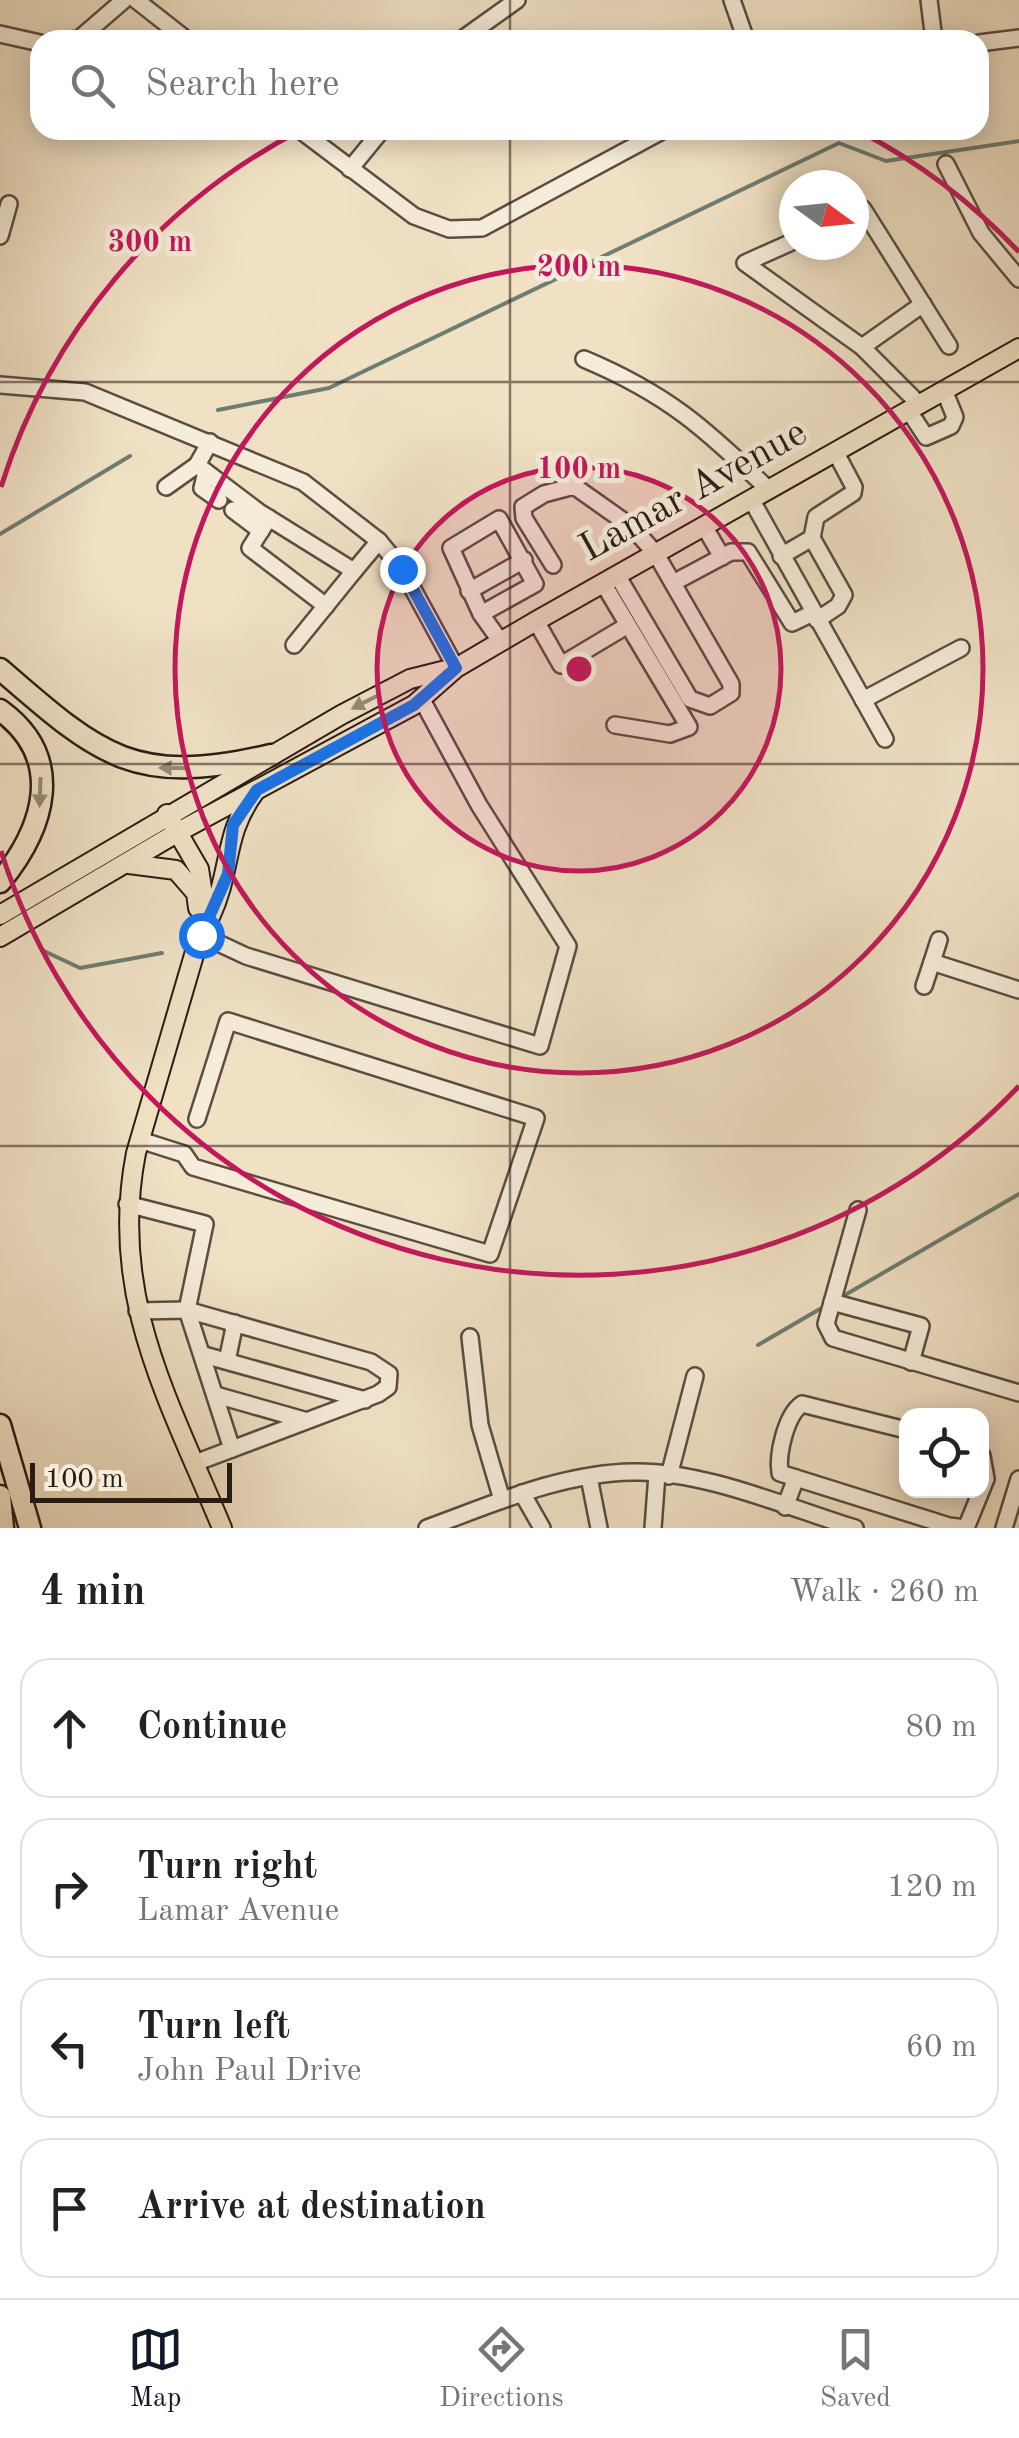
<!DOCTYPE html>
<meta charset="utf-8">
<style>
:root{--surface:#fff;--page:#f6f6f6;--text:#222;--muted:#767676;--line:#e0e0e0;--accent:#111827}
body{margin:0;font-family:"Old Standard TT",serif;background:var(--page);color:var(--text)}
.controls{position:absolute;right:30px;bottom:30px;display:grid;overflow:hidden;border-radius:20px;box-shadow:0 5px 25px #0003}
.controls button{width:90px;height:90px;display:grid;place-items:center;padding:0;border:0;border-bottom:2px solid var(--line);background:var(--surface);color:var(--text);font:50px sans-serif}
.compass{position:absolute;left:779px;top:170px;width:90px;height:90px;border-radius:50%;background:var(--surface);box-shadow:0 5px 25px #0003;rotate:105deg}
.scale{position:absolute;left:30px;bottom:25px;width:202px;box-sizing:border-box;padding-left:10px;border:5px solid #2b1b15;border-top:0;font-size:28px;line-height:35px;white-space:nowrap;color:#2b1b15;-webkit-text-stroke:8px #f5ecd9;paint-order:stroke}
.stop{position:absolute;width:30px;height:30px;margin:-22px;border:8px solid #1a73e8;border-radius:50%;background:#fff}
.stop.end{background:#1a73e8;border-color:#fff;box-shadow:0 2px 10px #0008}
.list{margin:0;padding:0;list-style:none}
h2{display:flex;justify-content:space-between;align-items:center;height:130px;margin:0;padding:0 40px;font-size:42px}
h2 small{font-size:32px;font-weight:400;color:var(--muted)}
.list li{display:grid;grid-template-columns:65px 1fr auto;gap:30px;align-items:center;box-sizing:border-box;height:140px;margin:0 20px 20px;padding:0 20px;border:2px solid var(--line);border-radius:30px}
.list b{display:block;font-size:38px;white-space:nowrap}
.list p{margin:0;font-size:32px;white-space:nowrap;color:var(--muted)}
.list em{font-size:32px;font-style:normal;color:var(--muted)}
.icon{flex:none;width:55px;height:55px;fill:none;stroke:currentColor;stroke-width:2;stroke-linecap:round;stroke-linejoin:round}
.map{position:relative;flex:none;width:1019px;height:1528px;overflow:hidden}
.search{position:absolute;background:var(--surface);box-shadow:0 5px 25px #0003;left:30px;right:30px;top:30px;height:110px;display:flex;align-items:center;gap:25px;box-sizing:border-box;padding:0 35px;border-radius:30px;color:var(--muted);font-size:38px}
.sheet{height:770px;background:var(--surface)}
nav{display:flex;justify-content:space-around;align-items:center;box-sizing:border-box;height:140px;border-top:2px solid var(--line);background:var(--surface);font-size:28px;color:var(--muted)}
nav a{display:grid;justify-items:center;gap:5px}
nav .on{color:var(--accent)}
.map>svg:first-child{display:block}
</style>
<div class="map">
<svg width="1019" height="1528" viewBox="0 0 1019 1528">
<rect width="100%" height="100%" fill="#f0e1c5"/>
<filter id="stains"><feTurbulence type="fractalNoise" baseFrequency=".002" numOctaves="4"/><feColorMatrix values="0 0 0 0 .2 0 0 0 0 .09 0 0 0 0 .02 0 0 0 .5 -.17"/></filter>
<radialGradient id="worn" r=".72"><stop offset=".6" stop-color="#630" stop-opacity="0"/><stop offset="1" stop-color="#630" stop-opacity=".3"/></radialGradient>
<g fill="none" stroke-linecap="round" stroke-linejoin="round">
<g stroke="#6e7d71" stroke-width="4">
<polyline points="218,410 329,388 839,143 886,161 1019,141"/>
<polyline points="0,534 130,456"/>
<polyline points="44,951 80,968 162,953"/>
<polyline points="845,1295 1019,1194"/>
<polyline points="758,1345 820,1309"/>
</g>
<defs>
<g id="minor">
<polyline points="136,0 187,40"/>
<polyline points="732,0 746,40"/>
<polyline points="929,0 934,40"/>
<polyline points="0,34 40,43"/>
<polyline points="71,40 79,39 124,0"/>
<polyline points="461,40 517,0"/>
<polyline points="979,43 1019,38"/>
<polyline points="300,130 414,216 449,229 482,228 664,130"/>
<polyline points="946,164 981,233 1019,279"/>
<polyline points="350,169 382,130"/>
<polyline points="854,214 863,209 949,346"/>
<polyline points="0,236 9,204"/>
<polyline points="794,241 745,263 862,347 920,405"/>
<polyline points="862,347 923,304"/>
<path d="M584 359C667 394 705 428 769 490"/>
<polyline points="0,385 85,392 303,482 379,541 402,569 456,668"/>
<polyline points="909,411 926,437 951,426 955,417 944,390"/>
<polyline points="210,442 197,465 259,512 354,571 379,541"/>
<polyline points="206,472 202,488 219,500"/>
<polyline points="166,487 197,465"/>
<polyline points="751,499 885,739"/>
<polyline points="233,510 261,531"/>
<polyline points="269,518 250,548 326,606"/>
<polyline points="704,526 722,557"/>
<polyline points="781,556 812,538"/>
<polyline points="553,565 524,518 523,507 544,494 574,486 632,527 656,554 731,684 731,693 710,706 690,699 617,575"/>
<polyline points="603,583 689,727 670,734 615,725"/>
<polyline points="673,583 731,552 748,552 792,623 813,613"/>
<polyline points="469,591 524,560"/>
<polyline points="481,614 451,548 499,519 535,584 481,614 501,642"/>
<polyline points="817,620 838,606 844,595 812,538 816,517 853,493 854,487 836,453"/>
<polyline points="536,621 561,665 628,625"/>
<polyline points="294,645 354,571"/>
<polyline points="863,700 961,648"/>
<polyline points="201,935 246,956 540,1046 568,946 479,805 421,698"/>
<polyline points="939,940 932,962 1019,990"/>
<polyline points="924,986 932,962"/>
<polyline points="140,1140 184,1154 193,1167 490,1254 536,1118 228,1021 197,1119"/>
<polyline points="127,1204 205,1224 187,1310 232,1449"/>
<polyline points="858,1210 826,1324 833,1338 1019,1393"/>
<polyline points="832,1302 921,1326 911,1362"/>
<polyline points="137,1311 187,1310 371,1362 389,1374 388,1387 378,1394 195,1463"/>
<polyline points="470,1337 480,1425 502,1500"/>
<polyline points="204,1355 365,1400"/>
<polyline points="227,1361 235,1323"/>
<polyline points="216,1395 304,1420"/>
<polyline points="669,1476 695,1376"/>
<polyline points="589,1477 599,1528"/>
<polyline points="796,1478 949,1526 966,1528 986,1479 982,1456"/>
<polyline points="522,1493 542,1528"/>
<path d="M785 1507 796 1478 780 1473C777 1454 786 1415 802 1404L906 1430"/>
<path d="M427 1528C493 1504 561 1473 633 1472 702 1470 789 1508 855 1528"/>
<polyline points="653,1528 657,1474"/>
<polyline points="1004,1528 1019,1479"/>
</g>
<g id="major">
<path d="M167 814 199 869 206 914 136 1153C108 1296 169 1400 222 1528"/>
<polyline points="129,864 176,870 196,893 198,908"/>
<polyline points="0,915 341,715 410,679 450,669"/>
<path d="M210 917C232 871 223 835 254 793"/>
<polyline points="0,937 180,831 414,705 456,668 536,621 1019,348"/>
</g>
<g id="highway">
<path d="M0 669C100 756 134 787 271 755"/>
<path d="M0 710C66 758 45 827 0 882"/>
<polyline points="0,1425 30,1528"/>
<polyline points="0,1496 3,1528"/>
</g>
</defs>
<use href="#minor" stroke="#5c4c41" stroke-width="20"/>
<use href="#major" stroke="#2b1b15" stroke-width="22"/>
<use href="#highway" stroke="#2b1b15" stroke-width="25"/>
<use href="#minor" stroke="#f5ecd9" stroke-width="15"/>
<use href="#major" stroke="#f0e1c5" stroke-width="18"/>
<use href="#highway" stroke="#f0e1c5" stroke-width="20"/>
</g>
<defs><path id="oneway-solid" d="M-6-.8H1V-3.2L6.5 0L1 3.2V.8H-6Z" transform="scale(2.5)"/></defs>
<g fill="#978876">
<use href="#oneway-solid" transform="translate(365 702) rotate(153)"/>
<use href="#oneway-solid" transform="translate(174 768) rotate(-179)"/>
<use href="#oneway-solid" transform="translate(40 792) rotate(92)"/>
</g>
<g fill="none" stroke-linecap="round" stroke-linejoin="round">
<polyline stroke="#1a73e8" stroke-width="12" points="201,935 228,874 233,825 257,790 414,705 456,668 402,569"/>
</g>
<path fill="none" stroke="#2b1b15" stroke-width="2.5" stroke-opacity="0.55" d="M510 0V40M510 130V1528M0 382H1019M0 764H1019M0 1146H1019"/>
<circle cx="579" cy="669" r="202" fill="#c2185b" fill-opacity=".12"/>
<g fill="none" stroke="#c2185b" stroke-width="5">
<circle cx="579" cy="669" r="202"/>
<circle cx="579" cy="669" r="404"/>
<path d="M1019 1086A606 606 0 0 1 1 851M1 487A606 606 0 0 1 299 131M859 131A606 606 0 0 1 1019 252"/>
</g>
<g text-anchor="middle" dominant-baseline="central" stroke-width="10" stroke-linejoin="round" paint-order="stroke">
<g font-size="40" fill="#2b1b15" stroke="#f5ecd9">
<text transform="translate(694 492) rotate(-29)">Lamar Avenue</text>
</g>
</g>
<circle cx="579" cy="669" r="15" fill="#c2185b" stroke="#f5ecd9" stroke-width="5"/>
<g font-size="30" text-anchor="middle" font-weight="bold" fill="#c2185b" stroke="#f5ecd9" stroke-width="10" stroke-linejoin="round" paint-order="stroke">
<text x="150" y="251">300 m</text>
<text x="579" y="276">200 m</text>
<text x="579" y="478">100 m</text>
</g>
<rect width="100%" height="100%" filter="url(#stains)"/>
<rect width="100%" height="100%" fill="url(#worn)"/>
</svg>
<div class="controls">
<button><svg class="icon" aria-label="locate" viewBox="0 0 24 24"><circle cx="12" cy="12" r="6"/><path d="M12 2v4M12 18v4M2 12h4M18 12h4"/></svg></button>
</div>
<svg class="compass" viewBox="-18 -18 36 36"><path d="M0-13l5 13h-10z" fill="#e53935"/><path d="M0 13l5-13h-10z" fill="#767676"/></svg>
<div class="scale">100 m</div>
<div class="stop" style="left:201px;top:935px"></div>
<div class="stop end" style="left:402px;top:569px"></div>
<div class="search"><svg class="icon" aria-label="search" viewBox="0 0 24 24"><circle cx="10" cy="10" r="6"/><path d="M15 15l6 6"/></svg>Search here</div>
</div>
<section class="sheet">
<h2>4 min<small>Walk · 260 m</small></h2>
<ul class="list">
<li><svg class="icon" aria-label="ahead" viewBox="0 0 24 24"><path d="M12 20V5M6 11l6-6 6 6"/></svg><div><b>Continue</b></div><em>80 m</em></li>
<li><svg class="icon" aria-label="right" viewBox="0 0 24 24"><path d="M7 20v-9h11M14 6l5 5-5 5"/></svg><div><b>Turn right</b><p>Lamar Avenue</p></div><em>120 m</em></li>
<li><svg class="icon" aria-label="left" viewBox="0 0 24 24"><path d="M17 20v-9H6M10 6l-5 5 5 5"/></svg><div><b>Turn left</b><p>John Paul Drive</p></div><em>60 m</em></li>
<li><svg class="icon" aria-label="arrive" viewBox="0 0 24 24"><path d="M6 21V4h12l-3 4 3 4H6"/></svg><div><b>Arrive at destination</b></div></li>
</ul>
</section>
<nav>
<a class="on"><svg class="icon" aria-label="map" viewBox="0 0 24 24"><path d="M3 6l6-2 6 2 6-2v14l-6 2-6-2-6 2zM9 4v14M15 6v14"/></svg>Map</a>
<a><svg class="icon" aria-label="directions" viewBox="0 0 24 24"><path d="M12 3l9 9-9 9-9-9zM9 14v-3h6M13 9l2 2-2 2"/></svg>Directions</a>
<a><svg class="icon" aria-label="saved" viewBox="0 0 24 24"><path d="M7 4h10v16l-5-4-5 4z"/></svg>Saved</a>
</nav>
